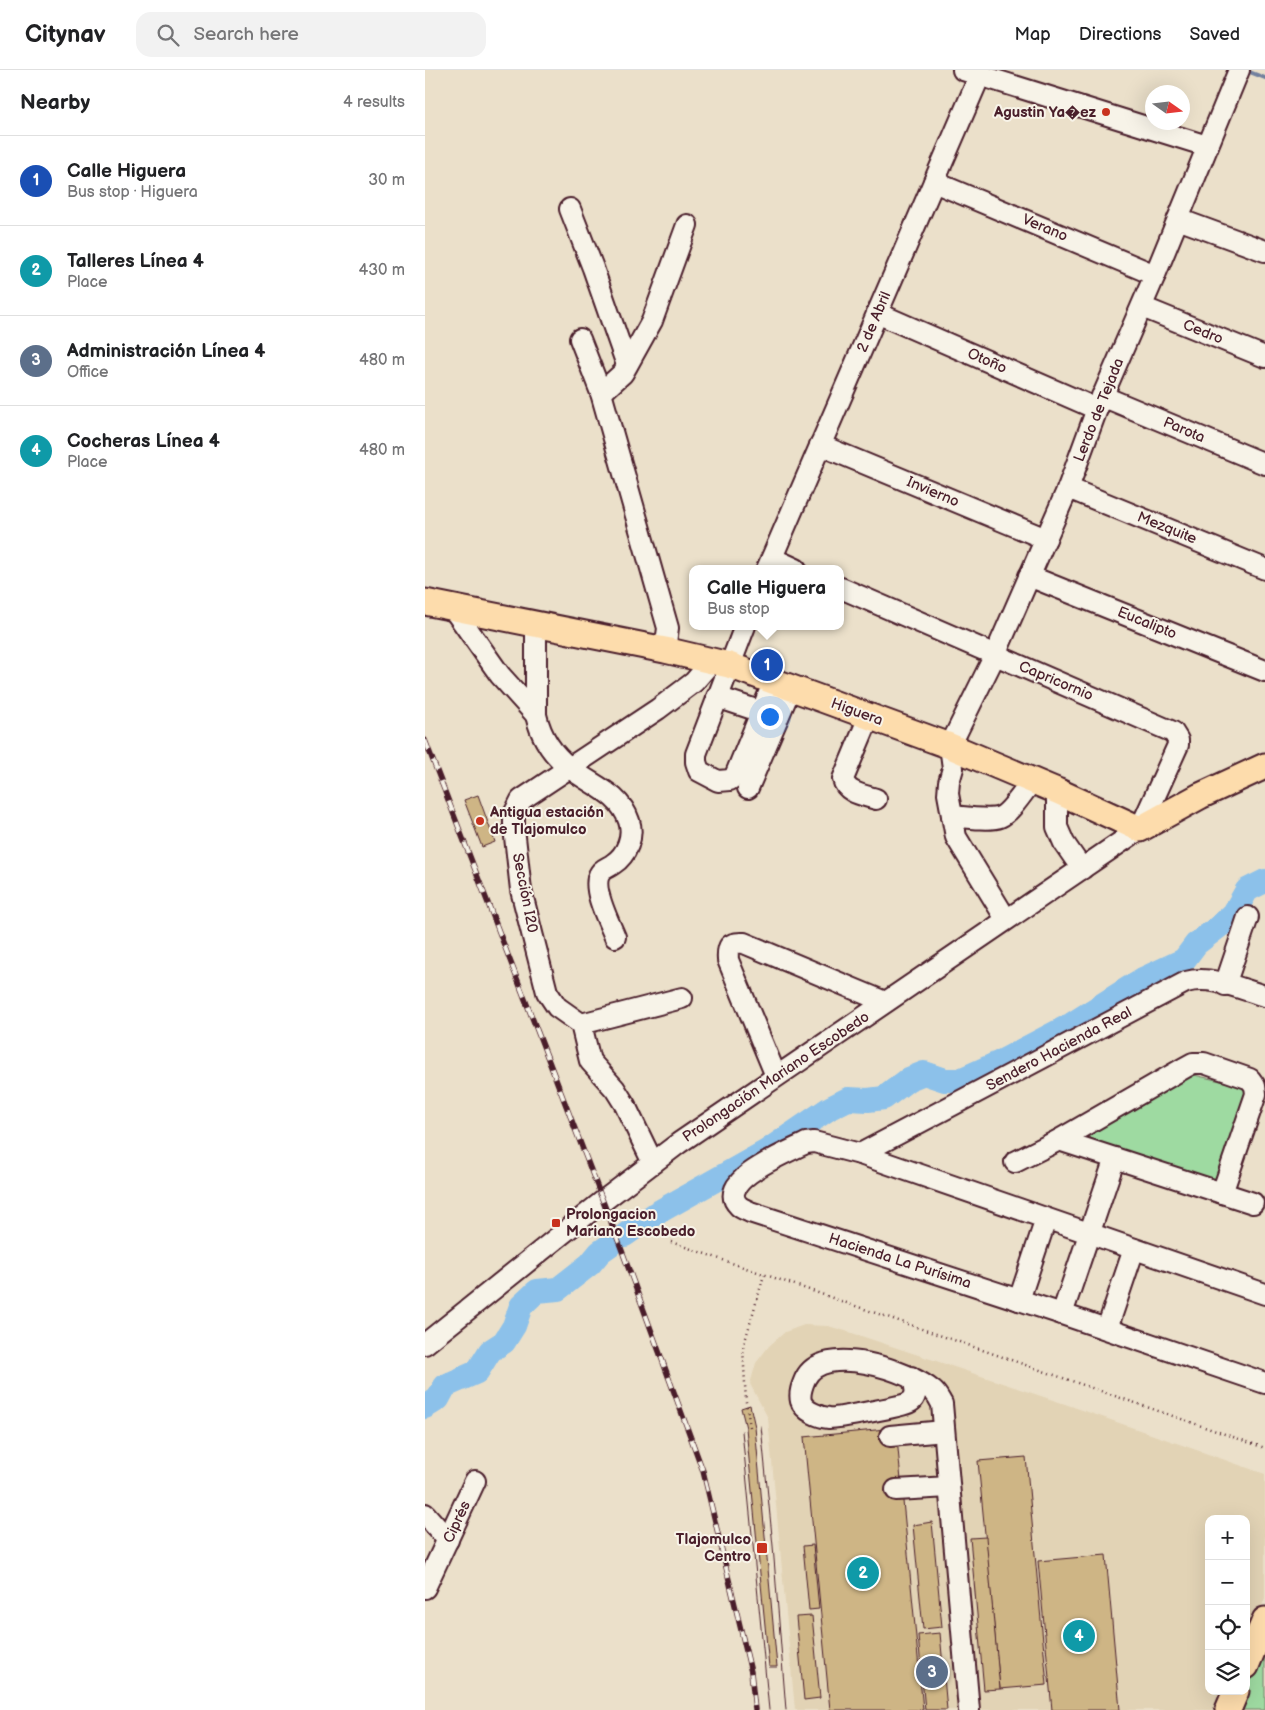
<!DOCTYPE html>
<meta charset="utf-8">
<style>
:root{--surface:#fff;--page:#f2f2f2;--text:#202124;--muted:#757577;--line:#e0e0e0;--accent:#0b8043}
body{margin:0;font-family:"Balsamiq Sans",sans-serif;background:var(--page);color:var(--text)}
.controls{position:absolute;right:15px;bottom:15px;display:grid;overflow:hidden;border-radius:10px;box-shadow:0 5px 20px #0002}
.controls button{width:45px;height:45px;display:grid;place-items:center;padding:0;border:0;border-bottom:1px solid var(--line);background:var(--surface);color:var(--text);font:25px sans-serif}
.compass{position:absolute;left:720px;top:15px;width:45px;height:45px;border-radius:50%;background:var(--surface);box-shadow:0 5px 20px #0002;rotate:104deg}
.you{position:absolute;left:344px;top:646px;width:18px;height:18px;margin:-12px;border:4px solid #fff;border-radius:50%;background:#1a73e8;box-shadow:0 0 0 8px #1a73e833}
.badge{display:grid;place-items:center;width:32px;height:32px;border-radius:50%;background:var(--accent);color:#fff;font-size:16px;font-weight:700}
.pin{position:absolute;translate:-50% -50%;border:2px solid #fff;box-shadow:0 1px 5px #0006}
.popup{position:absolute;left:264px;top:495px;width:155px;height:65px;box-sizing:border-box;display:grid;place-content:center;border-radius:10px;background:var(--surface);filter:drop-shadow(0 1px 4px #0005);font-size:16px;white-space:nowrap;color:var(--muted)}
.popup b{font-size:19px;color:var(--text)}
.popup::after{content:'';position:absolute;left:50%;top:100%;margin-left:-10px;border:10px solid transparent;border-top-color:var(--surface)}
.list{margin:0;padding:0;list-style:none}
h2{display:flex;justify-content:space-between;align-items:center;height:65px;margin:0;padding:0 20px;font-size:21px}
h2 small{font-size:16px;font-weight:400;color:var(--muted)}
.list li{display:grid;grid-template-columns:32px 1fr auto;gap:15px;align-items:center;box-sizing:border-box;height:90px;padding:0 20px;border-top:1px solid var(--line)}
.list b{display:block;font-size:19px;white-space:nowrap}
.list p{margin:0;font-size:16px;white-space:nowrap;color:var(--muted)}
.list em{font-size:16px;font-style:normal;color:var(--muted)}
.icon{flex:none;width:28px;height:28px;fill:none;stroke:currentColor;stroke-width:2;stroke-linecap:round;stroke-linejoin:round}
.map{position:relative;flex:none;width:840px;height:1640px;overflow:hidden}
header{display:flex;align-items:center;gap:30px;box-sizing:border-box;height:70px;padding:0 25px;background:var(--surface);border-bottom:1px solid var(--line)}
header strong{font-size:24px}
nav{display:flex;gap:28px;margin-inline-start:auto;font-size:18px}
.search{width:350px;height:45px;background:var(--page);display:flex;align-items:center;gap:12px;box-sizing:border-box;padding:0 18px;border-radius:15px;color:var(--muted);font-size:19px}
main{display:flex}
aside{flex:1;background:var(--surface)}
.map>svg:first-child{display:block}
</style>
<header>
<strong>Citynav</strong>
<div class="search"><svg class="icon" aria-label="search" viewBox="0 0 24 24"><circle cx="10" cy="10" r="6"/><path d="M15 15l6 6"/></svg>Search here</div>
<nav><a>Map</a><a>Directions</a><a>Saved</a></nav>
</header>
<main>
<aside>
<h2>Nearby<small>4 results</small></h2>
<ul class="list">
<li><span class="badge" style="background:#1a4fb4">1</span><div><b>Calle Higuera</b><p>Bus stop · Higuera</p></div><em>30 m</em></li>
<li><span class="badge" style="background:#0f9aa8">2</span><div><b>Talleres Línea 4</b><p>Place</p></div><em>430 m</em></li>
<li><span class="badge" style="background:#5c6f8a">3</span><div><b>Administración Línea 4</b><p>Office</p></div><em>480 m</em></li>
<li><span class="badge" style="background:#0f9aa8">4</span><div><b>Cocheras Línea 4</b><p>Place</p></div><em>480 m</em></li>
</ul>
</aside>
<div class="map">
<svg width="840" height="1640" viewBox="0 0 840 1640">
<rect width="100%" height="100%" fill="#ebe0ca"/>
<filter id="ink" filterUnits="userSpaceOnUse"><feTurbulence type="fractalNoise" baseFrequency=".02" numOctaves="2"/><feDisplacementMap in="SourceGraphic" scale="10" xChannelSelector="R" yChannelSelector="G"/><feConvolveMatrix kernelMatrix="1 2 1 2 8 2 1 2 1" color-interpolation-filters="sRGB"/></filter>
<g filter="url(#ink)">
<polygon fill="#e2d3b5" points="379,1255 403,1256 424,1262 640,1334 840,1404 840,1528 821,1574 821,1449 784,1449 784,1621 803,1621 795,1640 370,1640 343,1348 325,1314 331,1293 344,1276 360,1262"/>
<g fill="#9edaa1" stroke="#747c66">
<polygon points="760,1003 822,1017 790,1114 658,1067"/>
<polygon points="840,1567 840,1640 809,1640 821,1621 821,1611"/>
</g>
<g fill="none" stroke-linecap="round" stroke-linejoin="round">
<polyline stroke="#72809e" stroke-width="4" points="822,1 840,8"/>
<g stroke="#8cc1ea" stroke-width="24">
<polyline points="200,1165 230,1144 342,1081 405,1038 423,1029 443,1030 459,1028 484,1009 499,1003 520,1010 535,1010 573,993 647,954 718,909 759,890 771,874 796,855 809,843 822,820 840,811"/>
<polyline points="0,1337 13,1329 20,1316 52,1302 65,1281 79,1272 89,1256 96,1236 112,1221 133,1219 165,1194 175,1182 185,1175"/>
</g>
</g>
<g fill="#ceb585" stroke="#4a1f2b">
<polygon points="53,725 70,772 57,777 39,730"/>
<polygon points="325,1335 330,1357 352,1597 344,1597 321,1358 316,1338"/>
<polygon points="471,1358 498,1640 405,1640 379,1367"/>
<polygon points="601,1387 622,1615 575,1619 553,1391"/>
<polygon points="507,1452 517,1557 498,1559 488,1455"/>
<polygon points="561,1467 575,1619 559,1620 545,1468"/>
<polygon points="388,1475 394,1539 384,1540 378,1476"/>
<polygon points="681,1485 695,1640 627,1640 613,1491"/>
<polygon points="387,1546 395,1628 379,1630 371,1547"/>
<polygon points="515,1563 522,1640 500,1640 493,1565"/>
</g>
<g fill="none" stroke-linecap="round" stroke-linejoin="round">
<defs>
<g id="minor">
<polyline points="538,0 782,76"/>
<polyline points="509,112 730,205"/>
<polyline points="145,139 168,198 202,295"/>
<polyline points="753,149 840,181"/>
<polyline points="717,237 840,287"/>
<polyline points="452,243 672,339"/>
<polyline points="155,269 176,323 243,558 240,580"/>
<polyline points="176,323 198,303 227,251 262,155"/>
<polyline points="677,326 840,394"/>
<polyline points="395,375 621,469"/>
<polyline points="643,418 840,499"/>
<polyline points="347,488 371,499"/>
<polyline points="342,499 555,5"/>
<polyline points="604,506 840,601"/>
<polyline points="27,537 75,605 111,645"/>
<path d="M111 554V645C116 667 128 685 145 698 166 715 195 723 204 751 209 766 202 785 188 794 183 798 177 798 174 805 167 820 184 852 190 867"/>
<polyline points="320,556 271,684 271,692 274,701 293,711 305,710 310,706 349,611"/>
<polyline points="292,627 337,642"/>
<path d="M444 647 418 709C421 723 438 725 451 729"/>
<polyline points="323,718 366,617"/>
<polyline points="632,721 632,757 639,773 657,799"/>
<path d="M527 746C538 747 565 751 575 747 585 743 600 720 607 711"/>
<polyline points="581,849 531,767 523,724 524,712 528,698 525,676 570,585 643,418 672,339 730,205 814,0"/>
<polyline points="800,915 823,847"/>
<polyline points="156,954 257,928"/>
<path d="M351 1006 303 890C302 876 304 872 319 873L460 932"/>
<polyline points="634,1070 828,1133"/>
<path d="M435 1084 761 912C787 905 815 919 840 926"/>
<polyline points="590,1092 634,1070 759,998 768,993 779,993 825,1009 830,1016 831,1024 797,1123"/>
<polyline points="228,1093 200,1035 190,1019 165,991 156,954 132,937 122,922 96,820 89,758 89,744 96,730 233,639 269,612 287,591"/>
<path d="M840 1224 435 1084 389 1072 381 1073C366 1081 288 1111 314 1136 317 1139 322 1140 325 1142L637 1244 840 1313"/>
<polyline points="594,1230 621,1149"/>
<polyline points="637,1244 690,1088"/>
<polyline points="682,1259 709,1179"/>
<polyline points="0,1274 178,1131 254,1073 715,759 753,675 753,670 748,662 416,518"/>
<path d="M486 1307C491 1315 494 1328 483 1333 478 1336 410 1349 404 1348 394 1347 379 1341 376 1331 374 1323 377 1316 380 1309 398 1271 485 1301 508 1321 512 1324 514 1329 517 1334L544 1640"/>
<polyline points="465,1366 519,1361"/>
<polyline points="471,1420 524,1417"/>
<polyline points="0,1444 23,1470"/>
<polyline points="0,1518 50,1411"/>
</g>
<g id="major">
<polyline points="0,532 240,580 304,595 525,676 632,721 715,759 775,726 840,696"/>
<polyline points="821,1596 840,1550"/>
<polyline points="803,1640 811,1621"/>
</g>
</defs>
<use href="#minor" stroke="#4a1f2b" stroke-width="24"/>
<use href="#major" stroke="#4a1f2b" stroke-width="29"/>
<g stroke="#4a1f2b" stroke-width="2.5" stroke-dasharray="1 4" stroke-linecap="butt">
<polyline points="246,1172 840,1378"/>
<polyline points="325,1357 321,1332 318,1278 339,1205"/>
</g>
<use href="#minor" stroke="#f7f3e8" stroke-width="20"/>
<use href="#major" stroke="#fddcac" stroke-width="25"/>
<g stroke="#4a1f2b" stroke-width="1">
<polyline points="336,1356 348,1476 361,1640"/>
<polyline points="317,1361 344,1640"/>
</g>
<defs>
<polyline id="rail" points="0,670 196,1178 278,1401 326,1602 330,1640"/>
</defs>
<use href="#rail" stroke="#4a1f2b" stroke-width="5.5"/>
<use href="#rail" stroke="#f7f3e8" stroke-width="4" stroke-dasharray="11" stroke-linecap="butt"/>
</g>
</g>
<g fill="#c8321e" stroke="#f7f3e8" stroke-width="2">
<circle cx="681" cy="42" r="5"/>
<circle cx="55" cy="751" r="5"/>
<rect x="126" y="1148" width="10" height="10" rx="2.5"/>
<rect x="331" y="1472" width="12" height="12" rx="2.5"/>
</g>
<g text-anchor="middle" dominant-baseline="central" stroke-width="4" stroke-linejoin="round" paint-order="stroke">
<g font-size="15" font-weight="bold" fill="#4a1f2b" stroke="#f7f3e8" text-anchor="end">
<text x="671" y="42">Agustin Ya�ez</text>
<text x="65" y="742" text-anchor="start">Antigua estación<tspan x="65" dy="17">de Tlajomulco</tspan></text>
<text x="141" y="1144" text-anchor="start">Prolongacion<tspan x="141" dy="17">Mariano Escobedo</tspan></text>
<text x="326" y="1469">Tlajomulco<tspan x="326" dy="17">Centro</tspan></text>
</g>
<g font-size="15" fill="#4a1f2b" stroke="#f7f3e8">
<text transform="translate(620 158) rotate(23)">Verano</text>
<text transform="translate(449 252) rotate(-67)">2 de Abril</text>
<text transform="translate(778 262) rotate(22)">Cedro</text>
<text transform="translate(562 291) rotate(24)">Otoño</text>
<text transform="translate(674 340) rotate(-68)">Lerdo de Tejada</text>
<text transform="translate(759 360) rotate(23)">Parota</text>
<text transform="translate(508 422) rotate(23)">Invierno</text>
<text transform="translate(742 458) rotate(22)">Mezquite</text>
<text transform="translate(722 553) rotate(22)">Eucalipto</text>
<text transform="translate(631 611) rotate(23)">Capricornio</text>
<text transform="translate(432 642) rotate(20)">Higuera</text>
<text transform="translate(100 823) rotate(79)">Sección I20</text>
<text transform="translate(634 979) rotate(-28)">Sendero Hacienda Real</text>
<text transform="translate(351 1007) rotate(-34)">Prolongación Mariano Escobedo</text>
<text transform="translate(475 1191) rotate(18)">Hacienda La Purísima</text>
<text transform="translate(32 1452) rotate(-65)">Ciprés</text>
</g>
</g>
</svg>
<div class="controls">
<button>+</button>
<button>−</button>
<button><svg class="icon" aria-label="locate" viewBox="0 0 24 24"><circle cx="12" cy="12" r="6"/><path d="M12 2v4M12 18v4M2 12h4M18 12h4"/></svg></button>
<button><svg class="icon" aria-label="layers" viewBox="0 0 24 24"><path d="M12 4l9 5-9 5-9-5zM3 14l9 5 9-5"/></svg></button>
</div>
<svg class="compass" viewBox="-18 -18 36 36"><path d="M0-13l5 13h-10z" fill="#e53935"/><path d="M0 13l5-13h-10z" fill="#757577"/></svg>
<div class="you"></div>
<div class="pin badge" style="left:342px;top:595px;background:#1a4fb4">1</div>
<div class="popup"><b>Calle Higuera</b>Bus stop</div>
<div class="pin badge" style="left:438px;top:1503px;background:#0f9aa8">2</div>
<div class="pin badge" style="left:507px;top:1602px;background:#5c6f8a">3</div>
<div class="pin badge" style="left:654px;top:1566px;background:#0f9aa8">4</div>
</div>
</main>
